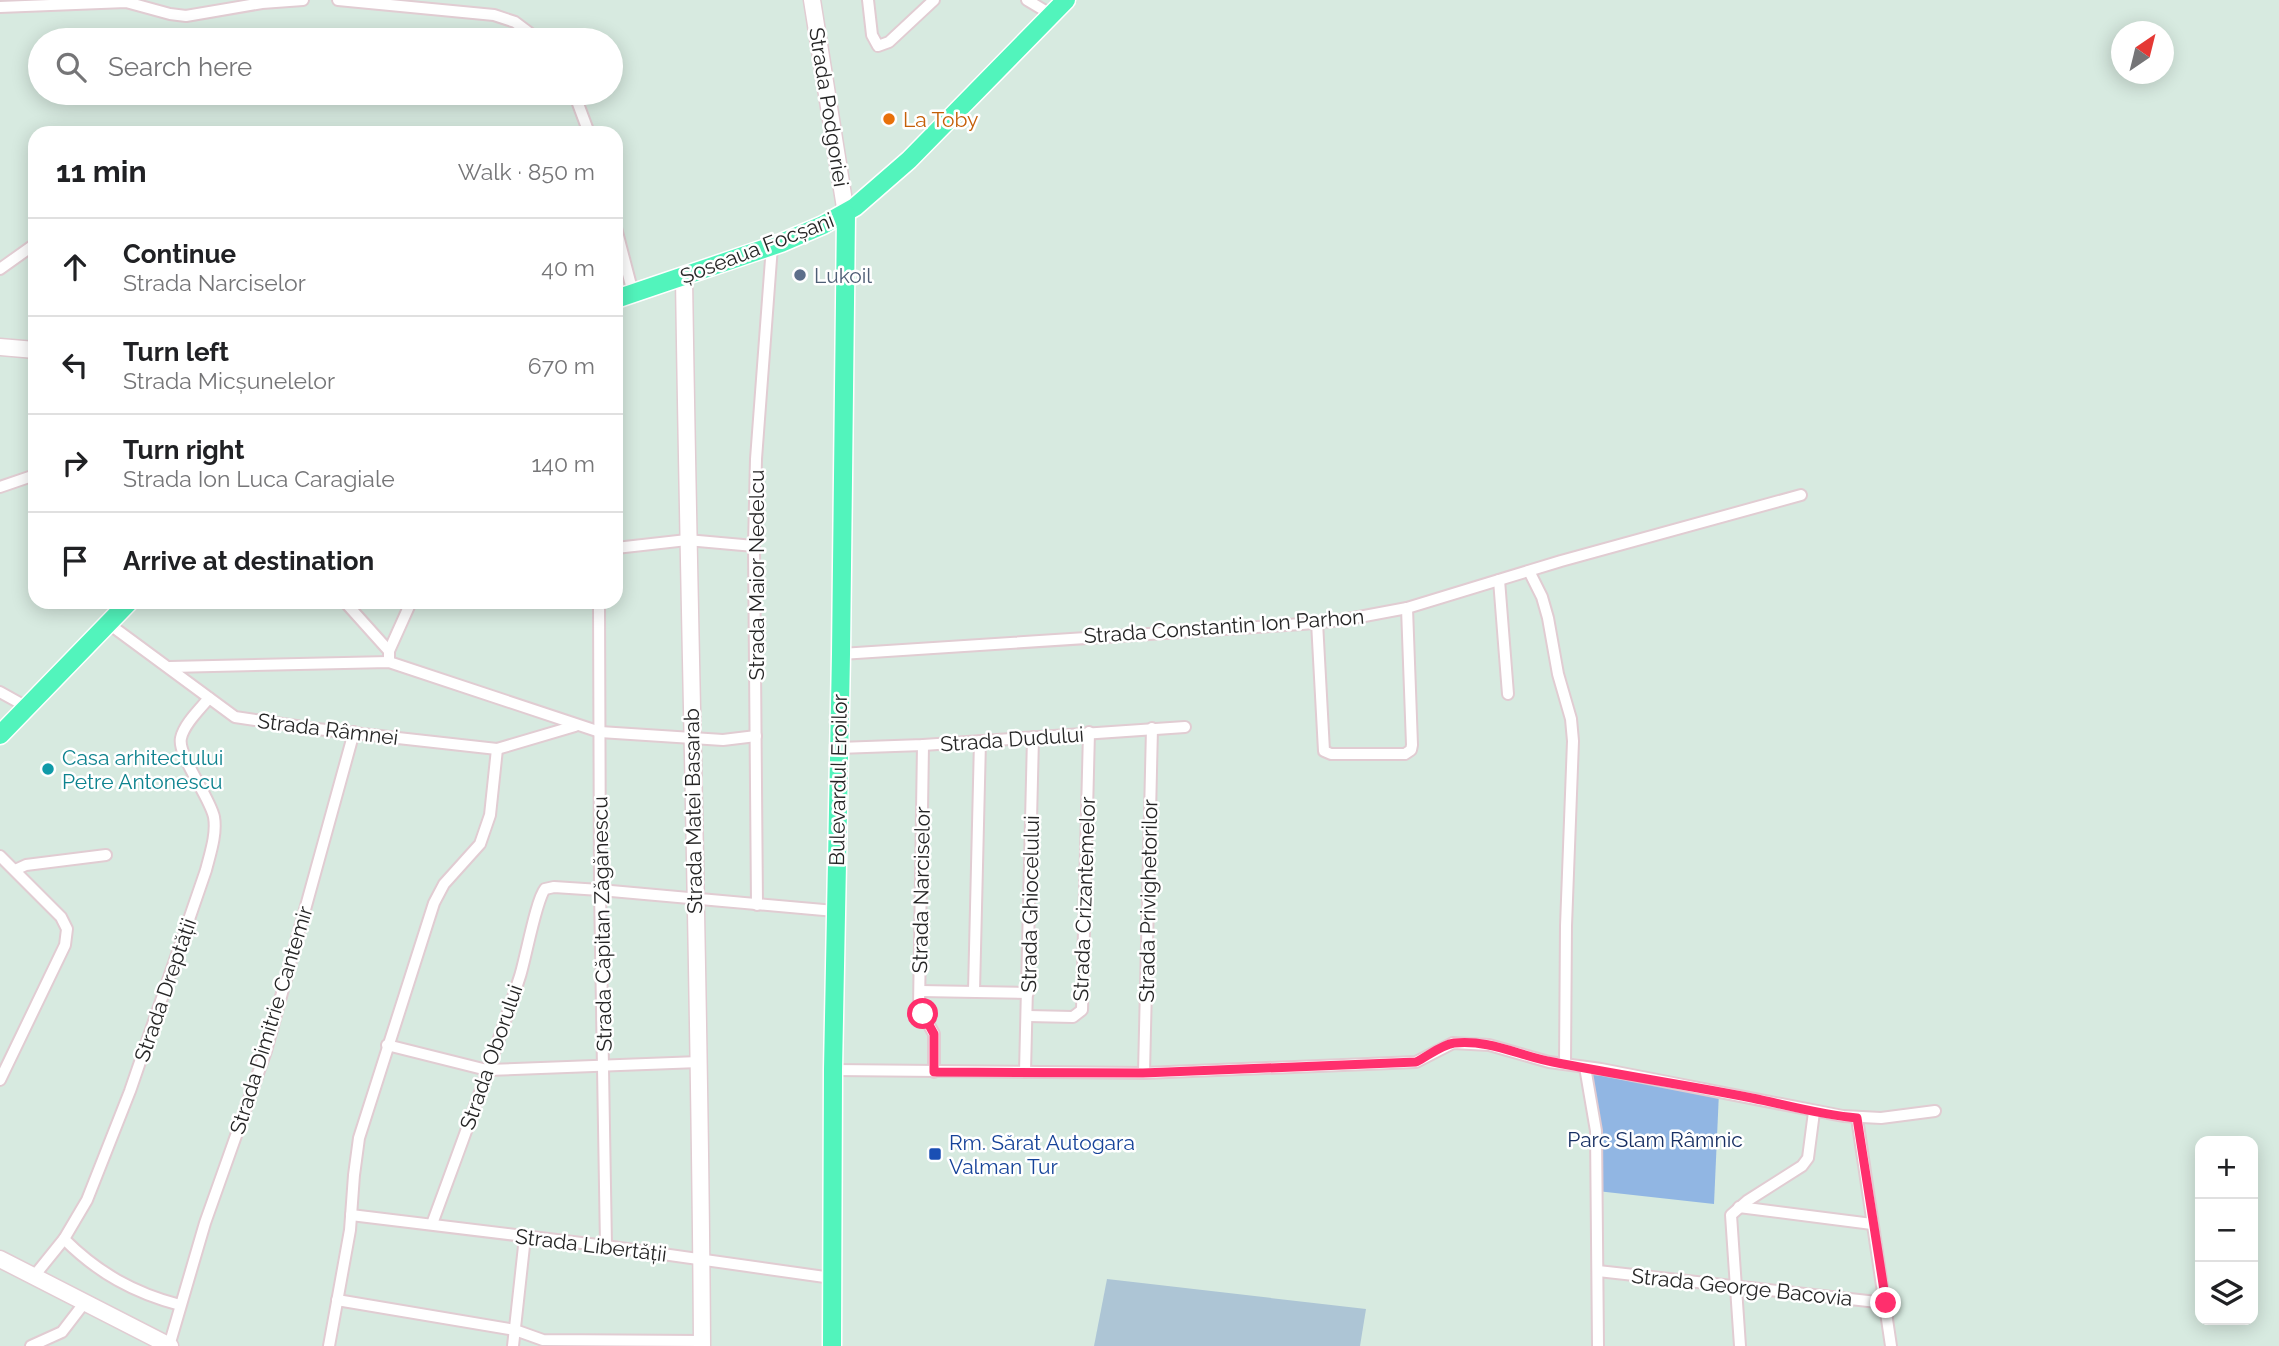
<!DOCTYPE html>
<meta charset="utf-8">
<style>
:root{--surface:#fff;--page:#f6f6f6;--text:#202124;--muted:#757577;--line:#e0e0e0}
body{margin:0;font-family:Raleway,sans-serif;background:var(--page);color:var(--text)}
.controls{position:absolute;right:21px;bottom:21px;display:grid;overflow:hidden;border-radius:14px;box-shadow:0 4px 18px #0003}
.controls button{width:63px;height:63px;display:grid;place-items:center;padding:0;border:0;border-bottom:2px solid var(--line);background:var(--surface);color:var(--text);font:35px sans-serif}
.compass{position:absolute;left:2111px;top:21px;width:63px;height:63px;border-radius:50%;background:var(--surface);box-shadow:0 4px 18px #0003;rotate:35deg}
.stop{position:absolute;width:21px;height:21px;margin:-16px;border:5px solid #ff2f6d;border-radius:50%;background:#fff}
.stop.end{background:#ff2f6d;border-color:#fff;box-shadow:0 2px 7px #0008}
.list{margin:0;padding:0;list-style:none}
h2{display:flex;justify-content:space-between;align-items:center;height:91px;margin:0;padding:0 28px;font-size:30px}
h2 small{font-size:23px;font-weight:400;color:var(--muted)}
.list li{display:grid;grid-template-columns:46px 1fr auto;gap:21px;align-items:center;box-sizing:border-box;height:98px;padding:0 28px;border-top:2px solid var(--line)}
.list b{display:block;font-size:26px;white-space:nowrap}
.list p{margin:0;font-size:23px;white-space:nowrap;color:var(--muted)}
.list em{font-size:23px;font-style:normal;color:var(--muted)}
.icon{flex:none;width:38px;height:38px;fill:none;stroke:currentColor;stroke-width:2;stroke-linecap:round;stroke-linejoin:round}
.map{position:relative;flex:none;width:2279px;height:1346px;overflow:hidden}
.search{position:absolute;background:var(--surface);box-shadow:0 4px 18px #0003;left:28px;top:28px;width:595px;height:77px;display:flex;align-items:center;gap:18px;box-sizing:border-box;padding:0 24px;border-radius:38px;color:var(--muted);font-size:26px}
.panel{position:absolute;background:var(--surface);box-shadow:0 4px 18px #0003;left:28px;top:126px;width:595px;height:483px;border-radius:21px}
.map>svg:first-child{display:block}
</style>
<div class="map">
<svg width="2279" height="1346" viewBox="0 0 2279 1346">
<rect width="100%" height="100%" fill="#d7eae0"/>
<polygon fill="#91b6e3" points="1585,1067 1719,1092 1714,1204 1597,1191"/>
<polygon fill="#adc5d5" points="1107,1279 1366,1309 1360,1346 1094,1346"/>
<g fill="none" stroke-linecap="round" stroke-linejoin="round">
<defs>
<g id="street">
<polyline points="338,0 494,15 515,22 539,40"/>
<polyline points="868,0 872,35 878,46 889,42 934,0"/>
<polyline points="1027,0 1052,15"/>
<polyline points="0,7 126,2 170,14 186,16 262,3 303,0"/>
<polyline points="574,93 589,133"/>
<polyline points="616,228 633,293"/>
<polyline points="0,269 35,244"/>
<polyline points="0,487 35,475"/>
<polyline points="616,548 687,540 754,546"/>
<polyline points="1529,571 1542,597 1548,618 1558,674 1571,719 1573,741 1566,926 1565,1064"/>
<polyline points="1499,580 1508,694"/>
<polyline points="345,602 389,651 389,662"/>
<polyline points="599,602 600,890 606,1246"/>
<polyline points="1317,622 1324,751 1331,754 1405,754 1411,750 1412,745 1407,608"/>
<polyline points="109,624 235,717 317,729 497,749 575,726"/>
<polyline points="389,651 411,602"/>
<polyline points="841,654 1302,624 1343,620 1407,608 1561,561 1801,495"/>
<polyline points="170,667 389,662 600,732 723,740 756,736"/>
<polyline points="0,692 27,707"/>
<polyline points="923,745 919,1007 934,1034 934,1072"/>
<polyline points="838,748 923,745 1185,727"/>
<polyline points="0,856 61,917 67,929 65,945 0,1080"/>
<polyline points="15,870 26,865 106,855"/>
<polyline points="757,905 754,546 756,459 772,246"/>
<polyline points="920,991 1028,993"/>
<polyline points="974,991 980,741"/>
<polyline points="1028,1016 1073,1017 1082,1010 1089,732"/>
<polyline points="387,1045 487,1070 699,1062"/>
<polyline points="1585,1067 1596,1131 1598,1346"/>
<polyline points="833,1070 1144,1073 1416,1062 1453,1043 1489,1045 1549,1062 1601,1069 1843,1116 1881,1118 1935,1111"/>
<polyline points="1025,1072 1033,737"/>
<polyline points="1144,1073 1152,728"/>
<polyline points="1857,1118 1891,1346"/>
<polyline points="1739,1207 1872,1224"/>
<polyline points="351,1215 606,1246 832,1278"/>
<path d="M432 1224C462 1142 493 1060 520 976 526 957 536 900 545 889L554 887 600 890 835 911"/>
<path d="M64 1239C98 1273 134 1293 180 1305"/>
<polyline points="1598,1271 1886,1303"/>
<path d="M35 1275 64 1239 87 1200 130 1091 206 870C210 854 217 834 214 817 210 797 177 755 181 738 184 724 200 709 209 698"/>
<polyline points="337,1300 515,1330 543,1340 702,1341"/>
<polyline points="31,1346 62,1332 85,1302"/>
<polyline points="169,1346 205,1223 266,1051 354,732"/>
<polyline points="329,1346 350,1230 354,1175 359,1138 434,903 444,884 480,844 490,815 497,749"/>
<polyline points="513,1346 525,1237"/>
<polyline points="1740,1346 1731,1215 1747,1201 1802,1166 1808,1158 1814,1112"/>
</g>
<g id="secondary">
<polyline points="812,0 846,214"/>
<path d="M684 277C689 633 700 989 702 1346"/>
<polyline points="0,347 35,350"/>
<polyline points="0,1259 170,1346"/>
</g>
<g id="primary">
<polyline points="616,299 781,243 823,225 855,207 909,160 1066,0"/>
<polyline points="0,735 129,602"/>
<polyline points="832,1346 833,1070 841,654 846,214"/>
</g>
</defs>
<use href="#street" stroke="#e1ccd2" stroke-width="14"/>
<use href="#secondary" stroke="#e1ccd2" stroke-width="19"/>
<use href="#primary" stroke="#fff" stroke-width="21"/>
<use href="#street" stroke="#fff" stroke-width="10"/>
<use href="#secondary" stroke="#fff" stroke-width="16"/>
<use href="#primary" stroke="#52f4bc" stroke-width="18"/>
</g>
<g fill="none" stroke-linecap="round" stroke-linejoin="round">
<path stroke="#ff2f6d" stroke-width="9" d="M923 1014 934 1034V1072L1143 1073 1416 1062C1428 1056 1441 1045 1454 1043 1489 1039 1520 1056 1553 1062 1619 1075 1686 1085 1752 1098 1787 1105 1821 1115 1857 1118L1886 1303"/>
</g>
<circle fill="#e8710a" stroke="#fff" stroke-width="2.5" cx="889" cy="119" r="7"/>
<circle fill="#5c6f8a" stroke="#fff" stroke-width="2.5" cx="800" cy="275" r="7"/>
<circle fill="#0f9aa8" stroke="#fff" stroke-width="2.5" cx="48" cy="769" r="7"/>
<rect fill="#1a4fb4" stroke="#fff" stroke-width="2.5" x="928" y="1147" width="14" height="14" rx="3.5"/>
<g text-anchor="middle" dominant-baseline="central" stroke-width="5" stroke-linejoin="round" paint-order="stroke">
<g font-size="21" fill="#262626" stroke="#fff">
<text transform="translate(829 107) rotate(81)">Strada Podgoriei</text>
<text transform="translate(757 248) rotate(-21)">Șoseaua Focșani</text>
<text transform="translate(756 575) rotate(-90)">Strada Maior Nedelcu</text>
<text transform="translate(1224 626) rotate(-4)">Strada Constantin Ion Parhon</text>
<text transform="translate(328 729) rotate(7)">Strada Râmnei</text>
<text transform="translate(1012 739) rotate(-4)">Strada Dudului</text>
<text transform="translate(838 780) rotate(-89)">Bulevardul Eroilor</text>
<text transform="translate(693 811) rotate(-91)">Strada Matei Basarab</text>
<text transform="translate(921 890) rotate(-89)">Strada Narciselor</text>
<text transform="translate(1084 899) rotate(-88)">Strada Crizantemelor</text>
<text transform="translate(1148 901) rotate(-89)">Strada Privighetorilor</text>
<text transform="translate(1030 904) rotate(-89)">Strada Ghiocelului</text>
<text transform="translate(602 924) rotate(-91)">Strada Căpitan Zăgănescu</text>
<text transform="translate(165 990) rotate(-71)">Strada Dreptății</text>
<text transform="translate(271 1020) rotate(-73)">Strada Dimitrie Cantemir</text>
<text transform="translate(491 1057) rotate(-71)">Strada Oborului</text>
<text transform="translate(591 1245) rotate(7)">Strada Libertății</text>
<text transform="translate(1742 1287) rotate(6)">Strada George Bacovia</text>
</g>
<g font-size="21" fill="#c56008" stroke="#fff" text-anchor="start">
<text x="903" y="119">La Toby</text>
</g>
<g font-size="21" fill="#4e5e75" stroke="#fff" text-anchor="start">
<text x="814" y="275">Lukoil</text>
</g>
<g font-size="21" fill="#0d838f" stroke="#fff" text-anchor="start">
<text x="62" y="757">Casa arhitectului<tspan x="62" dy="24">Petre Antonescu</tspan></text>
</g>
<g font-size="21" fill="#172f63" stroke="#fff">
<text x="1655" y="1139">Parc Slam Râmnic</text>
</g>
<g font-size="21" fill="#164399" stroke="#fff" text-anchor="start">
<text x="949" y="1142">Rm. Sărat Autogara<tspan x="949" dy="24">Valman Tur</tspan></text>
</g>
</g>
</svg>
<div class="controls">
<button>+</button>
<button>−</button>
<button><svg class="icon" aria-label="layers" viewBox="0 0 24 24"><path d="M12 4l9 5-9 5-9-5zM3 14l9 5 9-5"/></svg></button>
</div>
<svg class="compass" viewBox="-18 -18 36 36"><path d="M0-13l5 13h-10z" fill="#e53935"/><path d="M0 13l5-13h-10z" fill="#757577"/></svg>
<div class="stop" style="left:923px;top:1014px"></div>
<div class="stop end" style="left:1886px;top:1303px"></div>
<div class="search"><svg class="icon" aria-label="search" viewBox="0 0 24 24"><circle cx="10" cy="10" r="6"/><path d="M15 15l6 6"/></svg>Search here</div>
<section class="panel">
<h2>11 min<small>Walk · 850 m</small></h2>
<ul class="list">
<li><svg class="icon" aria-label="ahead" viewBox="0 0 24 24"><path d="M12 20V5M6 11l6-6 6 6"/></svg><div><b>Continue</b><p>Strada Narciselor</p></div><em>40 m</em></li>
<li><svg class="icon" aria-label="left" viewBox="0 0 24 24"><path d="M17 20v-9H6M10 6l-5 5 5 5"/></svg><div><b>Turn left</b><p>Strada Micșunelelor</p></div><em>670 m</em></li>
<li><svg class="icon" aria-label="right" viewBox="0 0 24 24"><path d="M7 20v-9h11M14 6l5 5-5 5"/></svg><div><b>Turn right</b><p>Strada Ion Luca Caragiale</p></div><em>140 m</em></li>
<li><svg class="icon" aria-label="arrive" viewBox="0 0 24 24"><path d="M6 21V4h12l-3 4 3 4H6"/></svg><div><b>Arrive at destination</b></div></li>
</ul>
</section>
</div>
